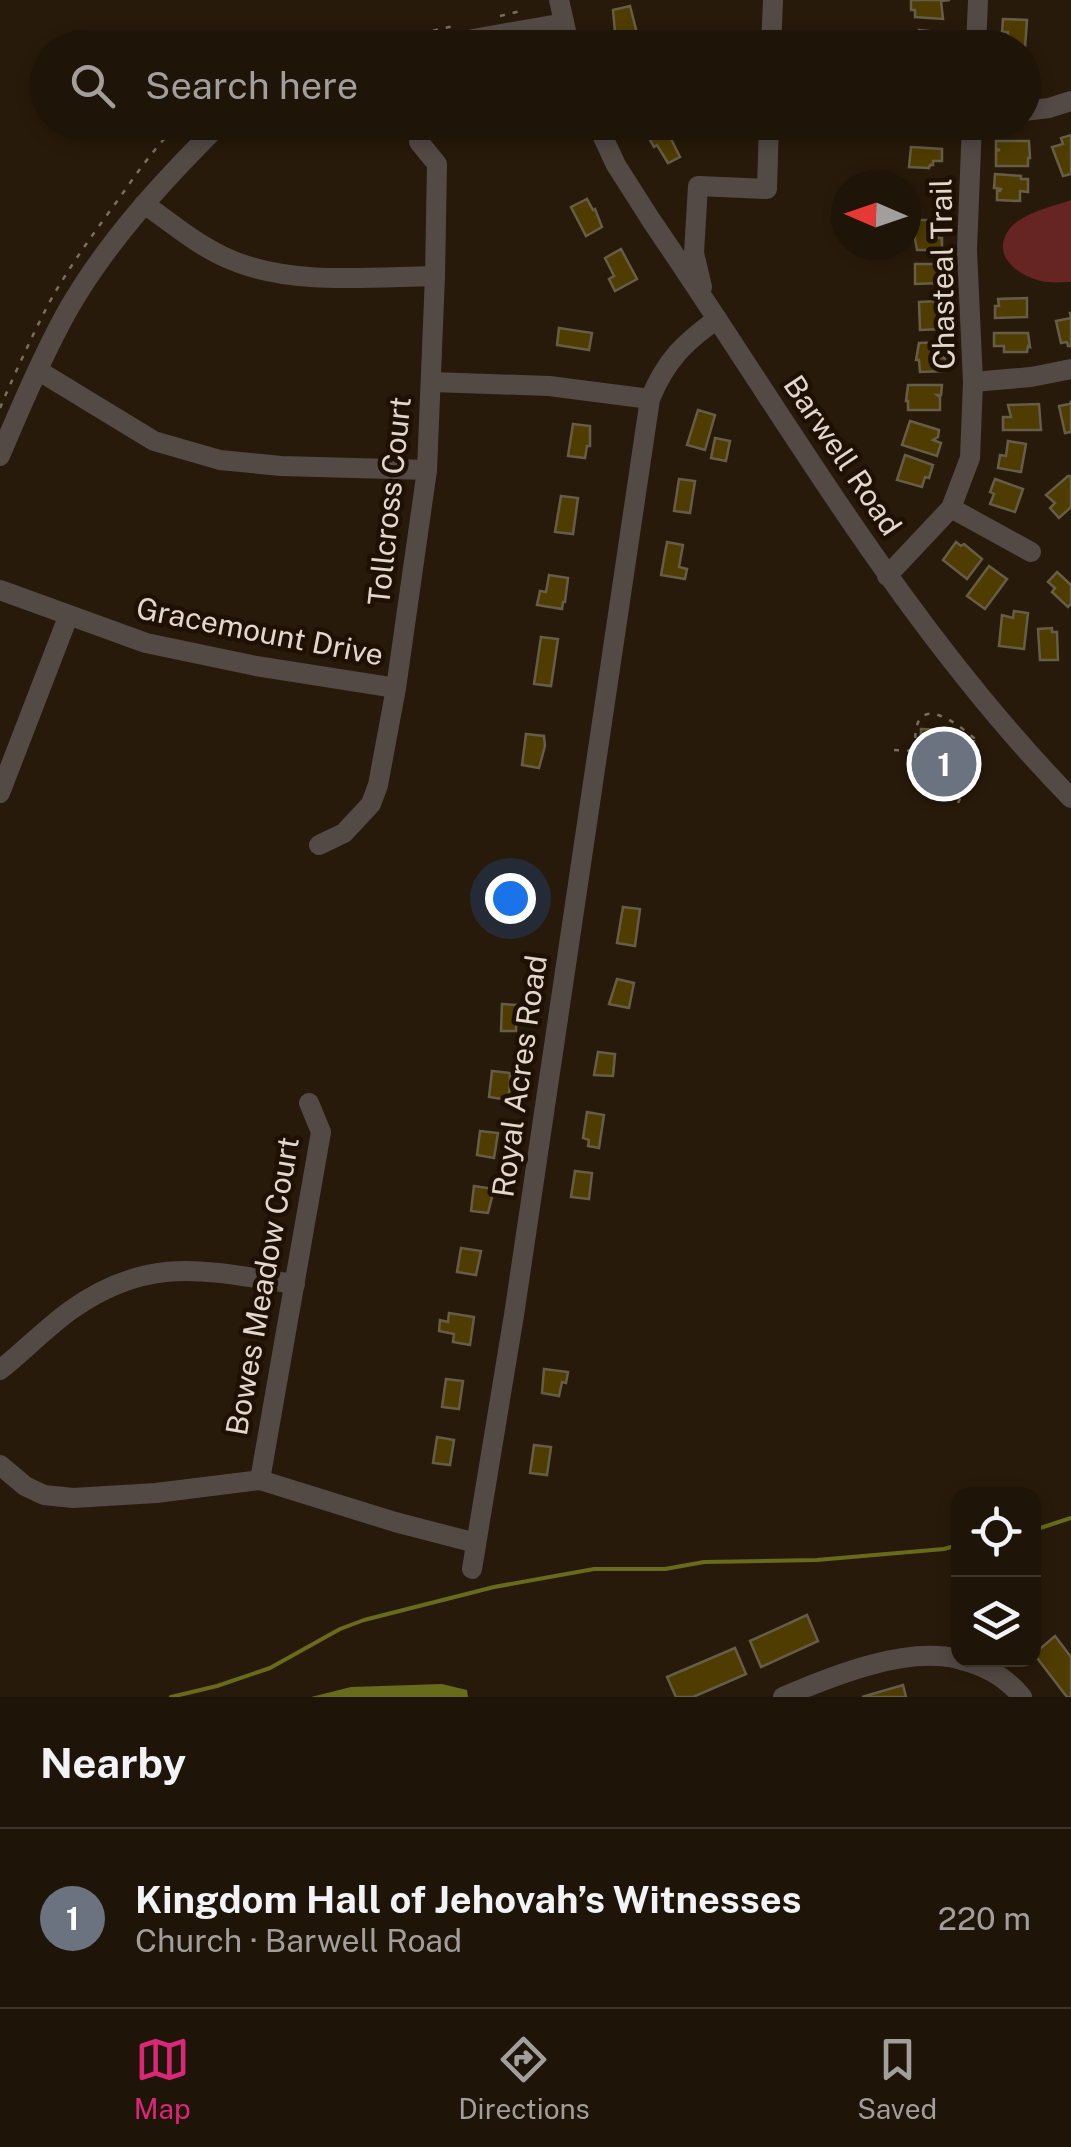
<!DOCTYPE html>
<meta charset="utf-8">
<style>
:root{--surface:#1e1408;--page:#2b2116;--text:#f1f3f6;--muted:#a19e9c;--line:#3c3329;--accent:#db2777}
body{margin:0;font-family:"Public Sans",sans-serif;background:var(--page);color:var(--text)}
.controls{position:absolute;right:30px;bottom:30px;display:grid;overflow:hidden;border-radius:20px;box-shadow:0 5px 15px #0003}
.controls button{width:90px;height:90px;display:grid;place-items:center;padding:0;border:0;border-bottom:2px solid var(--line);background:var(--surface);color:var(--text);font:50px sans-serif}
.compass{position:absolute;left:831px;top:170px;width:90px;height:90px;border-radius:50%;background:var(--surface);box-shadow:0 5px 15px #0003;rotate:272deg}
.you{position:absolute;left:510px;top:898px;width:35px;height:35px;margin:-25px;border:8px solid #fff;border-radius:50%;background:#1a73e8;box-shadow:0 0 0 15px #1a73e833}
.badge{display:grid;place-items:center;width:65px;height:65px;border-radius:50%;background:var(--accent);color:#fff;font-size:32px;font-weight:700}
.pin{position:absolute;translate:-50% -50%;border:5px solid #fff;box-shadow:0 2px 10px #0006}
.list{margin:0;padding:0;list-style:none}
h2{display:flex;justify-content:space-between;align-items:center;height:130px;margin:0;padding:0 40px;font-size:42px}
h2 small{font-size:32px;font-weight:400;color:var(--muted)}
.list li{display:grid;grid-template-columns:65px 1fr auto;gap:30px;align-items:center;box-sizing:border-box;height:180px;padding:0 40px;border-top:2px solid var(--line)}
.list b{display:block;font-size:38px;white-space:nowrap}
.list p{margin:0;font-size:32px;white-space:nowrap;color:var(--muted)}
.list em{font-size:32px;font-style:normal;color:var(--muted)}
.icon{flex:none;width:55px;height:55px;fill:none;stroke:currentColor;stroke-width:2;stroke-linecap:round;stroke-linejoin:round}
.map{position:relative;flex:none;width:1071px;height:1697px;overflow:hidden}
.search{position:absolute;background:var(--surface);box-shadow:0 5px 15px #0003;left:30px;right:30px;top:30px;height:110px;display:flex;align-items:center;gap:25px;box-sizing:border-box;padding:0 35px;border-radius:55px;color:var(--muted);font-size:38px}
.sheet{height:310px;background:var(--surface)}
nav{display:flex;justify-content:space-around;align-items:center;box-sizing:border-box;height:140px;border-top:2px solid var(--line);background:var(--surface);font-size:28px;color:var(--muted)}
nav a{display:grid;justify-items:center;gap:5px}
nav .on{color:var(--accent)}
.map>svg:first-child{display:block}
</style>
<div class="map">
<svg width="1071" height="1697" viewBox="0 0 1071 1697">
<rect width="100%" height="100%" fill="#281a0a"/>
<path fill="#662423" d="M1071 200V282C1063 282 1055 283 1047 282 1023 279 990 258 1008 231 1020 213 1052 207 1071 200Z"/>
<polygon fill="#676b1a" points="442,1684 467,1690 468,1697 311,1697 351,1687"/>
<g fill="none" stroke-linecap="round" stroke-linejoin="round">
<g stroke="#676b1a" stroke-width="4">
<polyline points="1034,1530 1071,1518"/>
<polyline points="171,1697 217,1686 270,1668 340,1629 364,1620 494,1587 594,1569 665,1569 704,1562 817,1560 944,1549 958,1545"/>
</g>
</g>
<g fill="#4e3c00" stroke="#655d47" stroke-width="2.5">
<polygon points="911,0 950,0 941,1 943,19 915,17 915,10 911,10"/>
<polygon points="630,6 639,41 622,45 619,31 615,32 613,10"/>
<polygon points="1003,19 1027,20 1025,48 1007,47 1008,32 1002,32"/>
<polygon points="919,30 949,33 948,46 918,48"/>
<polygon points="911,122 948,122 948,126 940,125 941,136 911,135"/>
<polygon points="666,129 680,157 668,163 657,145 654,147 649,138"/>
<polygon points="1071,135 1071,174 1063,176 1052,147 1063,144 1061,138"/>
<polygon points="996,141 1029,141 1030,158 1028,158 1028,166 996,166 996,151 1000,150 996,149"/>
<polygon points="911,147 942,149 942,161 933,161 933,165 930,165 929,168 909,167"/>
<polygon points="995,174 1021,176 1021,179 1028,179 1028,192 1020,191 1020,201 997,200 997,191 1000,191 1001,189 994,188"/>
<polygon points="587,199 593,210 595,209 602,227 586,236 571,207"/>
<polygon points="916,220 936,220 938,236 936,238 942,238 942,250 917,250 913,228 916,228"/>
<polygon points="621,249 637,279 615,291 609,279 614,276 605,258"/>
<polygon points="915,264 938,264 938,269 942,270 942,283 915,284"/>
<polygon points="1027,298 1027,317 995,318 995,306 999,306 998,299"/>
<polygon points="940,301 943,329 920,330 919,302"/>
<polygon points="1070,313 1071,313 1071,346 1068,346 1067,342 1061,343 1056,321 1071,318"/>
<polygon points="559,328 592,333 589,350 557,345"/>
<polygon points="994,333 1028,333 1030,347 1028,346 1027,352 1004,352 1004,346 994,346"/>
<polygon points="943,342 943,357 938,357 945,358 945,371 920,372 919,360 916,360 919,343"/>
<polygon points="908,385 942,385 941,395 937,395 940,397 940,410 908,410 908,401 906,401"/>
<polygon points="1071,401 1071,432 1065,433 1059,406 1070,404"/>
<polygon points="1039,404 1041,430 1003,430 1003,417 1011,417 1008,405"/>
<polygon points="698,410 715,415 705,450 687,445"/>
<polygon points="910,421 939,430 938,437 933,440 941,443 937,456 902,445"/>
<polygon points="573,424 590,426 590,446 587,446 585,458 568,456"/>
<polygon points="715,438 730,441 726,461 711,458"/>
<polygon points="1008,441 1026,444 1021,472 998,468 1000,455 1006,456"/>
<polygon points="905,455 933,465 929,478 925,477 922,487 897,480"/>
<polygon points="1068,476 1071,476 1071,507 1059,518 1050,508 1055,503 1046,495"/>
<polygon points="679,479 695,481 690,513 674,511"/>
<polygon points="995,479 1023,489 1015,512 990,504 994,494 990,492"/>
<polygon points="561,496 578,498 573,534 555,532"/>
<polygon points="667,542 683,545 679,567 687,569 685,579 661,575"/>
<polygon points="956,542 961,546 964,544 982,559 967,579 943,560"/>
<polygon points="989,566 1007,579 985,609 967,596"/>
<polygon points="1057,572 1071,585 1071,604 1068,607 1052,592 1055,588 1048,582"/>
<polygon points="549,575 568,578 565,602 563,602 562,609 537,605 540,591 546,592"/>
<polygon points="1014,611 1028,613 1024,649 999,646 1002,615 1013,618"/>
<polygon points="1052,628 1052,632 1057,632 1058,660 1040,660 1038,629"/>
<polygon points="541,637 558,639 551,686 534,684"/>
<polygon points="921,729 949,730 949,753 968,753 968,777 962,777 962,789 946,789 946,776 920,775"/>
<polygon points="526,734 544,736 545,746 539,768 522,765"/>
<polygon points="623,907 640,909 635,946 617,943"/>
<polygon points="617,979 634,983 629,1008 609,1004"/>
<polygon points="502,1004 517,1005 516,1031 501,1031"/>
<polygon points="598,1052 615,1054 613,1076 594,1075"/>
<polygon points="492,1071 510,1073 509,1100 489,1097"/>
<polygon points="587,1112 604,1115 599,1148 588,1146 589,1140 583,1138"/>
<polygon points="480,1131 498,1133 494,1158 477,1155"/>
<polygon points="575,1171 592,1173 589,1199 571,1197"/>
<polygon points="474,1186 494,1189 488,1213 471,1211"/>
<polygon points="461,1248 481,1251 476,1275 457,1272"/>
<polygon points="449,1313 474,1317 470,1345 453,1342 454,1334 439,1331 440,1320 448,1322"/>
<polygon points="544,1369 568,1372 566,1383 562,1382 559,1396 542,1393"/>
<polygon points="446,1379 463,1381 459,1409 442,1407"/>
<polygon points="437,1437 454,1440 450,1465 433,1463"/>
<polygon points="534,1445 551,1447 547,1475 530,1473"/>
<polygon points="807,1615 818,1641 761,1667 750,1641"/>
<polygon points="1055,1636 1071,1657 1071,1697 1067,1697 1034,1654"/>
<polygon points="735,1648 746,1674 693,1697 676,1697 667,1677"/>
<polygon points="903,1685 906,1697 862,1697"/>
</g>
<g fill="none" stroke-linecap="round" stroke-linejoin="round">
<g stroke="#7a6e61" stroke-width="2.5" stroke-dasharray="5 8" stroke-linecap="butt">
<polyline points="500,16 521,11"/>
<polyline points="357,48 458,25"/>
<path d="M0 408C15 373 31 338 49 303 69 267 93 234 118 200 137 173 156 145 181 122"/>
<polyline points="894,750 921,751"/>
<path d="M916 751C916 744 914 732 917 725 926 697 963 729 974 738L949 737"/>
<polyline points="958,803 973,772 974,740"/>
</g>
<g stroke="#544a45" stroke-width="20">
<polyline points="559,0 570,48"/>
<polyline points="304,40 307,48"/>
<polyline points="444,48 473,39 564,23"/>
<polyline points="771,48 773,0"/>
<polyline points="976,48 978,0"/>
<polyline points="1024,111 1049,108 1071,101"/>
<path d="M596 122 616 165 651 220C785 416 904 627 1071 798"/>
<path d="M144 204C172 223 198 246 229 259 289 286 370 277 435 276"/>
<polyline points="702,287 694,253 698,186 767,189 769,122"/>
<polyline points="39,371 154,441 220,460 281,466 427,470"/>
<polyline points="432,382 549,386 650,399"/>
<polyline points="973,382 1031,377 1071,369"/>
<path d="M0 456C20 408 43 354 69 308 108 241 161 183 216 128L226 122"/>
<polyline points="951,508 1031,552"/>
<polyline points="887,576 951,508 970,458 973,382 967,250 972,122"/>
<polyline points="0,590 146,643 256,666 396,688"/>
<polyline points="0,793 68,617"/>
<polyline points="319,845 344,833 371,804 378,785 396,688 427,470 435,276 437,164 419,142"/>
<path d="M0 1370C24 1351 46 1328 71 1310 150 1254 206 1271 295 1284"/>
<polyline points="0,1465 25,1486 44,1495 73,1498 156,1493 260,1480 395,1522 476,1543"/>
<polyline points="260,1480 321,1132 309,1103"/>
<path d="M472 1569 514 1315 650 399C666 360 684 343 717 319"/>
<path d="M961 1660C986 1666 1006 1677 1022 1697"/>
<path d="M783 1697C832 1676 906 1646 958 1659"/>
</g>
</g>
<g text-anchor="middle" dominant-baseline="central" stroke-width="9" stroke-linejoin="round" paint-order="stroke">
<g font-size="30" fill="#e1d7cd" stroke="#1e1103">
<text transform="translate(942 274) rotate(-91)">Chasteal Trail</text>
<text transform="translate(843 455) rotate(56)">Barwell Road</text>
<text transform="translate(389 501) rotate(-84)">Tollcross Court</text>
<text transform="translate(260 631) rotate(11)">Gracemount Drive</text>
<text transform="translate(519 1076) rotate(-82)">Royal Acres Road</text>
<text transform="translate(262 1286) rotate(-80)">Bowes Meadow Court</text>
</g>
</g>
</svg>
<div class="controls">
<button><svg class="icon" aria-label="locate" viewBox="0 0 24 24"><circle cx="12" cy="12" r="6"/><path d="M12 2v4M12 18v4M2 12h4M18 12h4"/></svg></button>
<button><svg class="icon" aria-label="layers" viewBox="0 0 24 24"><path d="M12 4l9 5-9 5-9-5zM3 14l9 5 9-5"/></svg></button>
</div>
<svg class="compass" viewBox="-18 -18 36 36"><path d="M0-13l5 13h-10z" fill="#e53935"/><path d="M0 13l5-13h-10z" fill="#a19e9c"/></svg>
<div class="you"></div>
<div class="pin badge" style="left:944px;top:764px;background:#6b7280">1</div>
<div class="search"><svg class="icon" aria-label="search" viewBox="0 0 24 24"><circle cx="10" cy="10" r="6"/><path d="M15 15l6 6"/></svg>Search here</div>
</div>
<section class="sheet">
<h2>Nearby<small></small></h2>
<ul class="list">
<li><span class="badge" style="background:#6b7280">1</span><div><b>Kingdom Hall of Jehovah’s Witnesses</b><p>Church · Barwell Road</p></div><em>220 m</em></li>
</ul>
</section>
<nav>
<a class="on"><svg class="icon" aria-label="map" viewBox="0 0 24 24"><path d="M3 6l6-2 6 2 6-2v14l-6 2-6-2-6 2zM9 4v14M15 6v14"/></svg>Map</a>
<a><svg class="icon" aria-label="directions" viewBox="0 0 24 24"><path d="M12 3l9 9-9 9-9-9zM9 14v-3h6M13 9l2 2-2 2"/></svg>Directions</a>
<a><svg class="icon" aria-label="saved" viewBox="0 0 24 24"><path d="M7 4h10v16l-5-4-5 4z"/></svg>Saved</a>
</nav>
